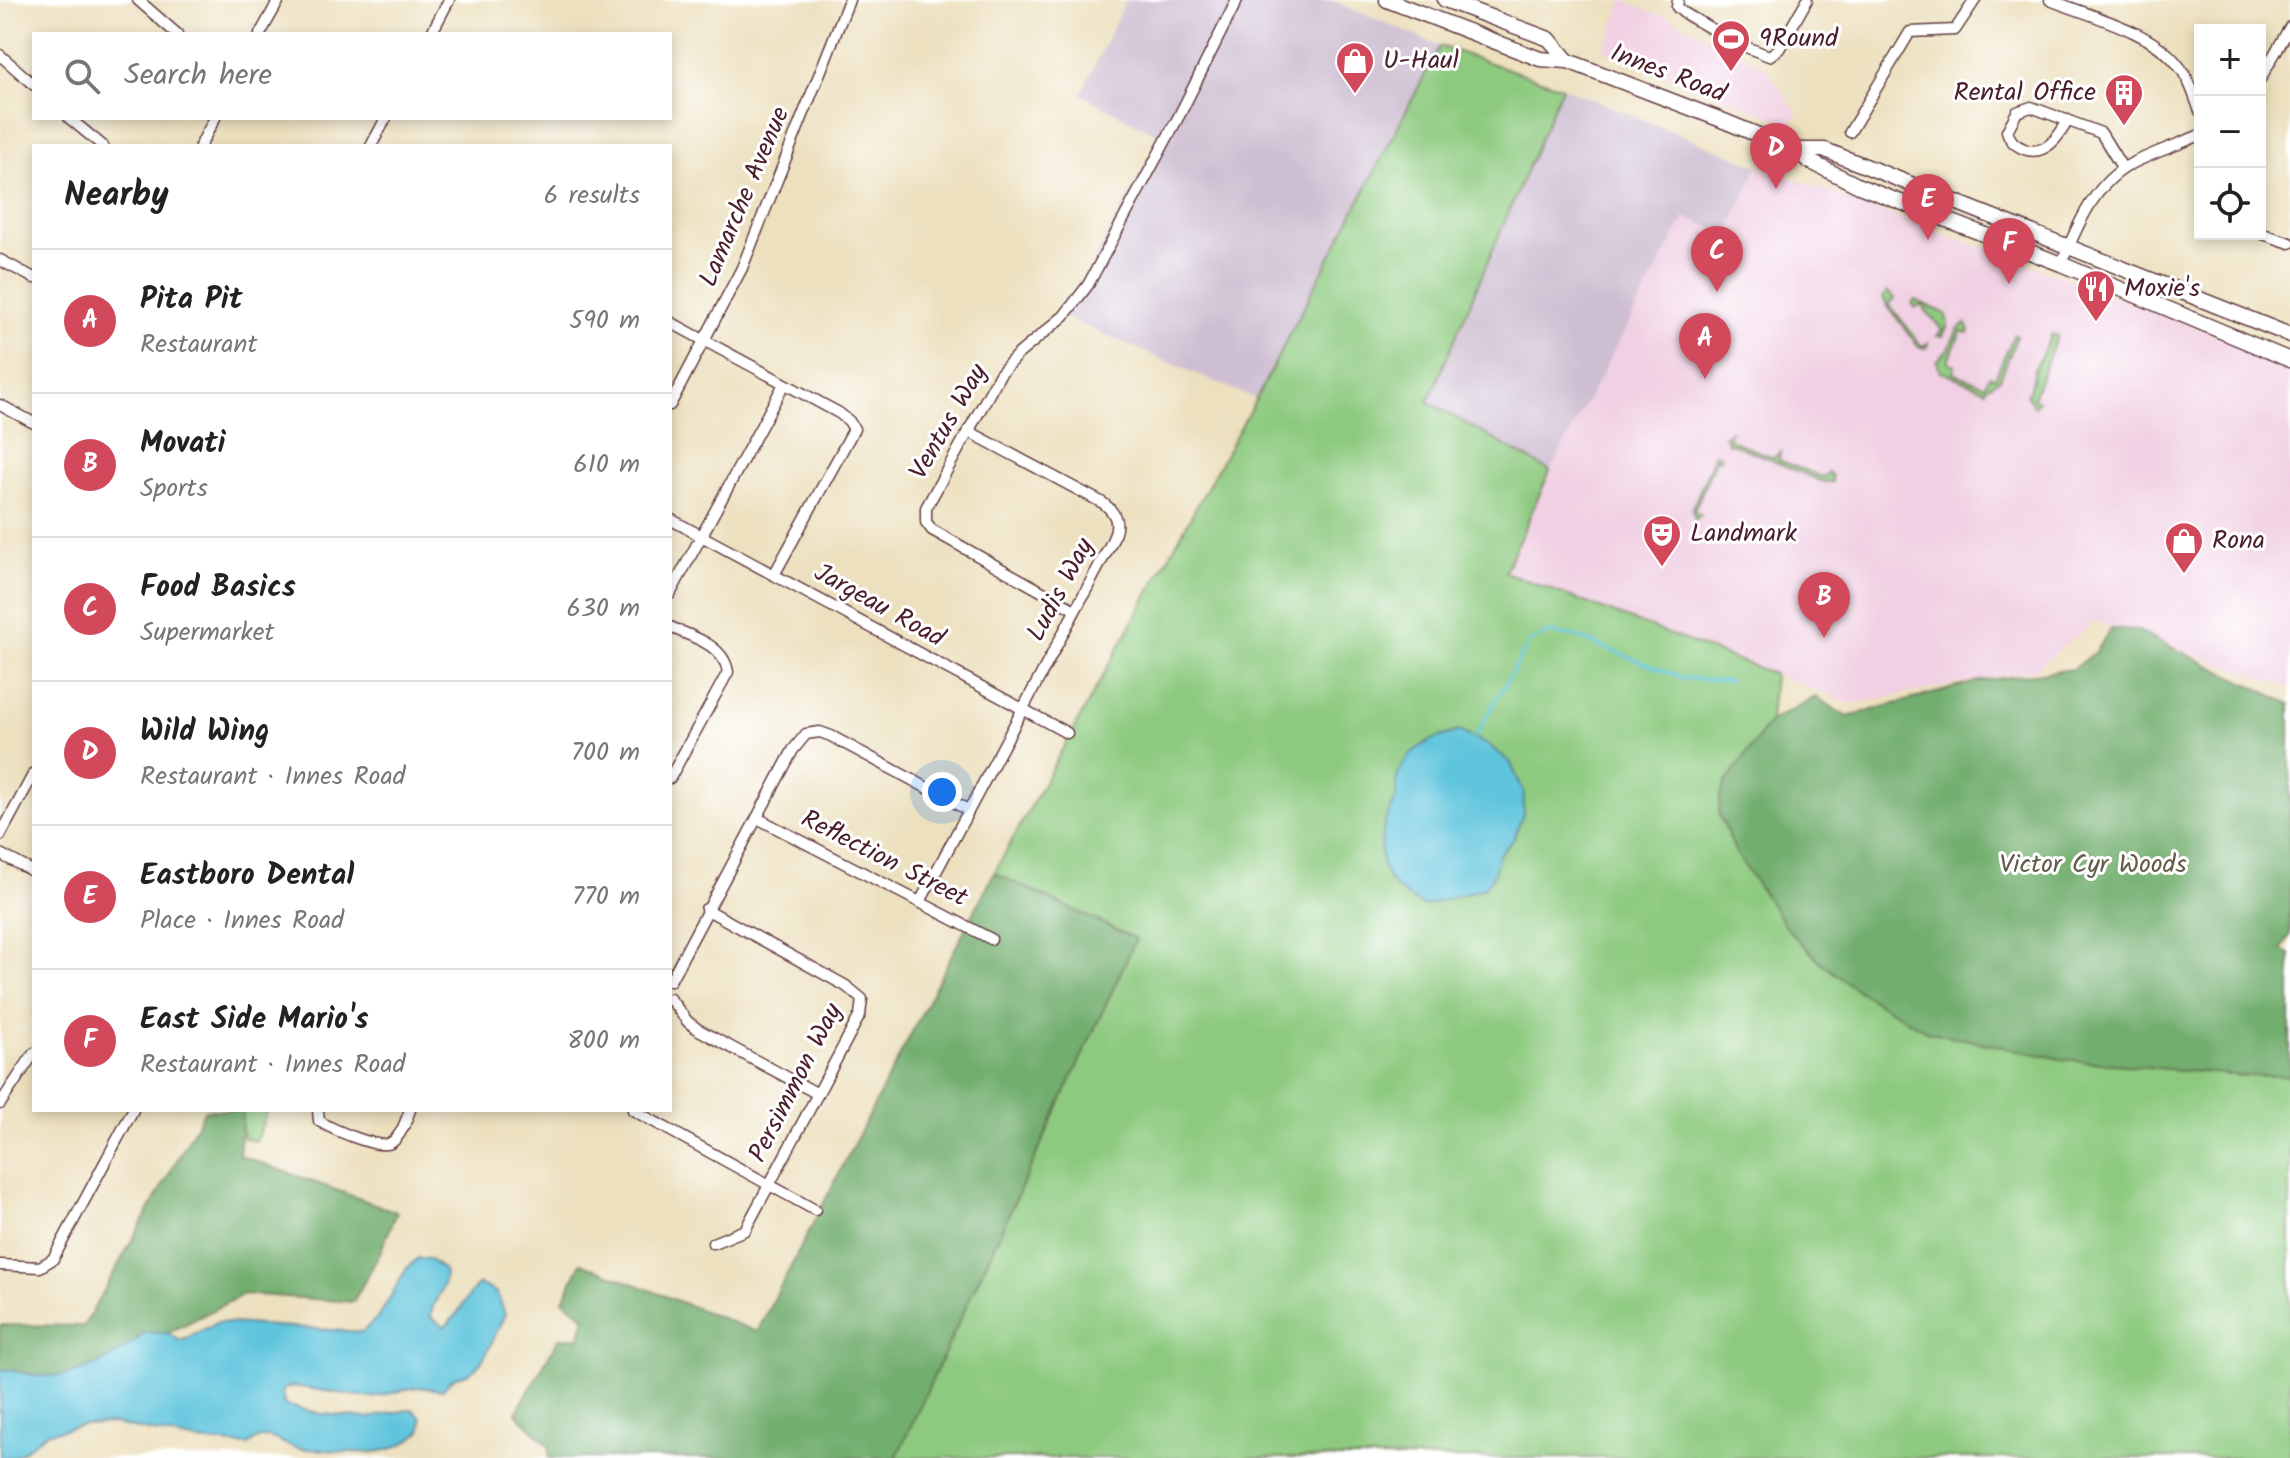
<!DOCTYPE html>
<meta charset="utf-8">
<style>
:root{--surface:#fff;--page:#f6f6f6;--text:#222;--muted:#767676;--line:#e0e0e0;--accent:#d1495b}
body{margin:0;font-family:Kalam,sans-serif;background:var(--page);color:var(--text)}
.controls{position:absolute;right:24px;top:24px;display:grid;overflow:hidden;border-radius:0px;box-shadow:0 4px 12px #0003}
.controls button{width:72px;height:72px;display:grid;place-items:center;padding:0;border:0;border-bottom:2px solid var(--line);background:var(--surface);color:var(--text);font:40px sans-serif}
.you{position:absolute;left:942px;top:792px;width:28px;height:28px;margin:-20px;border:6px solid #fff;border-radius:50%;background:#1a73e8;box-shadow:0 0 0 12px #1a73e833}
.badge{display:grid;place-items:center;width:52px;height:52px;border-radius:50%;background:var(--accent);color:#fff;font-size:26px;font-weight:700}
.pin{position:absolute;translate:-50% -66px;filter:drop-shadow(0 2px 4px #0008)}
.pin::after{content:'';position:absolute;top:42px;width:28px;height:24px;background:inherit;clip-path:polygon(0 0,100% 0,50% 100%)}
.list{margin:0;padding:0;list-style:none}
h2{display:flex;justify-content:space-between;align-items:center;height:104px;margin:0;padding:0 32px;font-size:34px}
h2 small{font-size:26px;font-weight:400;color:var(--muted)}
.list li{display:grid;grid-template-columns:52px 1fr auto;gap:24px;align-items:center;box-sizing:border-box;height:144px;padding:0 32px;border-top:2px solid var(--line)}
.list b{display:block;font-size:30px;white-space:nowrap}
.list p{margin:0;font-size:26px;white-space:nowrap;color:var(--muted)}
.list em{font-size:26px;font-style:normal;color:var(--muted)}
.icon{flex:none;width:44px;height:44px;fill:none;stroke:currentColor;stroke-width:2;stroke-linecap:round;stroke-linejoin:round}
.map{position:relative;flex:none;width:2290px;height:1458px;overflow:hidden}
.search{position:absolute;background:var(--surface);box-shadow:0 4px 12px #0003;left:32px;top:32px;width:640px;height:88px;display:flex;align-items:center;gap:20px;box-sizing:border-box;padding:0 28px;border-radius:0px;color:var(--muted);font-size:30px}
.panel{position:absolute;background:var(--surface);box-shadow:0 4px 12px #0003;left:32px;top:144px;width:640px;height:968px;border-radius:0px}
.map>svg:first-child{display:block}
</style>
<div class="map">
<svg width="2290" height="1458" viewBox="0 0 2290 1458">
<rect width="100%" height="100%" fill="#fff"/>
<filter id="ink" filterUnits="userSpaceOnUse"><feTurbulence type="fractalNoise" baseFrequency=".0125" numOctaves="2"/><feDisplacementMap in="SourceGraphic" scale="16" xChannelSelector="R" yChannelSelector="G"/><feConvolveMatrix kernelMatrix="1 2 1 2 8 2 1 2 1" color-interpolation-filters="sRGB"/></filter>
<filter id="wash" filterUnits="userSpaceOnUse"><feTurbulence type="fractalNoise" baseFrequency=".006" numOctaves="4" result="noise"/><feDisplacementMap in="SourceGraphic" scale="32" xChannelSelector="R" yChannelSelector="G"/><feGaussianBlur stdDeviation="1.8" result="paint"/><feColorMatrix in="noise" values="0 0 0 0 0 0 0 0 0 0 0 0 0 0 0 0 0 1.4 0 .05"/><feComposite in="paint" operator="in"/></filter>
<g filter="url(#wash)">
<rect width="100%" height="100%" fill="#ece0be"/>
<g fill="#f1d0e3">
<polygon points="1623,0 1656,14 1667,16 1766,67 1797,113 1791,124 1604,50"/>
<polygon points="1758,166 2184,321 2290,367 2290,688 2095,621 2036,669 1852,704 1504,572 1550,471 1685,216 1727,233"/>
</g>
<g fill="#cebed1">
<polygon points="1126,0 1331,0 1440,46 1256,399 1056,314 1084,279 1161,137 1081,94"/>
<polygon points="1562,87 1758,166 1727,234 1685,217 1550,471 1428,403"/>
</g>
<g fill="#8dca7f" stroke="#6c7455" stroke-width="2">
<polygon points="1440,46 1562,87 1428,402 1550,471 1505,572 1774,674 1770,721 1725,784 1789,931 1822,963 1858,991 1926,1031 2061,1059 2244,1076 2290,1076 2290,1458 896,1458 1136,939 994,873 1256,399"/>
<polygon points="1887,291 1895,299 1889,304 1922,346 1928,343 1927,348 1919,347 1886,304 1883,297"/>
<polygon points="1915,300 1946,314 1948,325 1943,336 1937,336 1942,330 1921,304 1915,308 1912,303"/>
<polygon points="1966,323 1970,330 1968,333 1961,331 1948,362 1955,365 1953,373 1985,385 1989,376 1995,378 2014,334 2017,336 2000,379 1987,387 1986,390 1940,371 1937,361 1949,348 1958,329"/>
<polygon points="2052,334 2057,336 2033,398 2039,401 2034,406 2026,394 2029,393 2034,370"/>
<polygon points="1730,431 1729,439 1774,458 1780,452 1779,460 1824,478 1828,472 1832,476 1832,482 1823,482 1731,443 1728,444 1724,435"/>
<polygon points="1715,454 1721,455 1720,460 1716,459 1694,511 1701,515 1695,520 1692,509"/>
<polygon points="243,1110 268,1110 256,1141 244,1138 241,1124"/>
</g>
<g fill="#72ae6e" stroke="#5e664c" stroke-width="2">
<polygon points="2110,629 2136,630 2290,704 2290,935 2282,950 2290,954 2290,1076 2244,1076 2061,1059 1926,1031 1858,991 1822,963 1789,931 1736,853 1719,814 1720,798 1725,784 1770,721 1816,697 1847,717 1979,681 2073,669 2096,652"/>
<polygon points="994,873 1136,939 896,1458 549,1458 549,1446 516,1413 559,1338 579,1338 585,1317 563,1300 581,1263 757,1332"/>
<path d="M205 1110H243L239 1155 397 1212 379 1255 353 1302 244 1294 168 1333H144C117 1357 81 1378 43 1376 29 1375 14 1370 0 1369V1325L84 1326Z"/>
</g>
<g fill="#5fc5dd" stroke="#547284" stroke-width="2">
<path d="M1459 731 1489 745 1510 762 1524 792 1523 814 1513 840 1499 855 1493 876 1484 888 1424 906C1386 887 1375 869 1384 826 1386 816 1394 807 1396 797 1398 791 1395 784 1397 778 1399 770 1407 757 1413 752 1427 740 1442 736 1459 731Z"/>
<path d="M418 1258 429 1259 444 1270C448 1292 431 1298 431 1317L444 1327C459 1317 465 1297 479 1284L497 1293 505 1314C498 1328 486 1360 474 1370 461 1381 457 1369 443 1390L416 1387 372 1398 292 1386 282 1390 284 1405 322 1414 368 1418 412 1409 422 1418 421 1431C392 1458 362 1453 326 1450 316 1449 303 1450 294 1447 272 1441 271 1429 248 1445L198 1441 114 1424 84 1425 46 1433 21 1453 12 1458H0V1369C14 1370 29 1375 43 1376 81 1378 117 1357 144 1333H168L181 1341 218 1322 362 1332 380 1315 407 1268Z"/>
</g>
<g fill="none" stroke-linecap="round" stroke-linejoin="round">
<polyline stroke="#5fc5dd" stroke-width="3" points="1475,737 1529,642 1549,633 1577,637 1683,678 1730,681"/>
</g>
</g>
<g filter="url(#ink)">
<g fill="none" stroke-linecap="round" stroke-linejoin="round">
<defs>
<g id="minor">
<polyline points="138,0 177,34"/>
<polyline points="1678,0 1677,7 1684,13 1736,43 1769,56 1779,49 1807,0"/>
<path d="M2050 0C2090 16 2152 31 2178 65 2189 78 2194 95 2200 111"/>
<polyline points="260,34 279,0"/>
<polyline points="431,34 449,0"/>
<polyline points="0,55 34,85"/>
<polyline points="2260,79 2290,27"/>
<polyline points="69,118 103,146"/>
<path d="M2068 120C2059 137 2045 157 2024 149 2015 145 2010 141 2007 131L2017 112 2031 107 2101 133 2123 169"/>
<polyline points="1850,132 1910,32 1955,30 1975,0"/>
<polyline points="200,146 215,118"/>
<polyline points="371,146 386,118"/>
<polyline points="2260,233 2290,243"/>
<polyline points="0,260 34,278"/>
<path d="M2061 264C2077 228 2093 184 2131 164 2153 153 2177 145 2200 135"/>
<polyline points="670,322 839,413 849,421 854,429 775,573"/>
<polyline points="0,405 34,423"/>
<polyline points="670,405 742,268 849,0"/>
<polyline points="670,519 1067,733"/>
<polyline points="670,594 784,384"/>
<polyline points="1075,610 932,530 926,522 926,508 1000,374 1016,356 1064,316 1088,285 1180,114 1237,0"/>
<path d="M670 627C693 637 724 645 728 672L670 778"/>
<polyline points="757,818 991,939"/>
<polyline points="0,836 34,773"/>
<polyline points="0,854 34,872"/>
<path d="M920 902 1108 549C1118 530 1122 517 1103 503L968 431"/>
<polyline points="706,909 846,986 862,999 860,1015 745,1230 713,1243"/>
<polyline points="670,981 793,750 806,734 820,732 831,736 968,810"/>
<polyline points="670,999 688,1022 699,1030 818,1094"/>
<polyline points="0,1104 34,1053"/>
<path d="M318 1110 319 1121C332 1129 379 1150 391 1143 401 1136 406 1121 410 1110"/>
<polyline points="633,1110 815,1210"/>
<polyline points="0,1265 40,1267 53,1259 133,1110"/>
</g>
<g id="major">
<polyline points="1387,0 1540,59 1568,61 1719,119 1795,150 1809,161 1859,186 2061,264 2290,360"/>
<polyline points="1445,0 1549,39 1568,61"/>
<polyline points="1795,150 1825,150 2290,335"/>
</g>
</defs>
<use href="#minor" stroke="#623c41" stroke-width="13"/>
<use href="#major" stroke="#623c41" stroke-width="17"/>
<use href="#minor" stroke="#fff" stroke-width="10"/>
<use href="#major" stroke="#fff" stroke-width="14"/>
</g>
</g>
<defs>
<symbol id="stadium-pin" viewBox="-11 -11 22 30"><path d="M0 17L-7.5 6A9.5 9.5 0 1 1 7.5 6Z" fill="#d1495b" stroke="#fff"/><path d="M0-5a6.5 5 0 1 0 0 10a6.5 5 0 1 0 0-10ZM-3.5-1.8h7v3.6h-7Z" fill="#fff"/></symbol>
<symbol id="shop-pin" viewBox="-11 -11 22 30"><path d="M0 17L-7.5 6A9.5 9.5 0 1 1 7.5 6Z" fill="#d1495b" stroke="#fff"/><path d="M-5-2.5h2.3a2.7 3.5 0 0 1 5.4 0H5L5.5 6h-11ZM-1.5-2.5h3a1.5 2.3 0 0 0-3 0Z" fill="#fff"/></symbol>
<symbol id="building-pin" viewBox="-11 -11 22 30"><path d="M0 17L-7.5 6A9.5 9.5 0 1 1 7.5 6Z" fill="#d1495b" stroke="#fff"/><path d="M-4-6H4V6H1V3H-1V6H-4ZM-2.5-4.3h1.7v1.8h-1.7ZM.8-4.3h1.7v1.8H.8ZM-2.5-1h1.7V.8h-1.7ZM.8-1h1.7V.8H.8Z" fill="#fff"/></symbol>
<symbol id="restaurant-pin" viewBox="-11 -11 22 30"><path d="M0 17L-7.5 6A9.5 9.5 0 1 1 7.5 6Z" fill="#d1495b" stroke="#fff"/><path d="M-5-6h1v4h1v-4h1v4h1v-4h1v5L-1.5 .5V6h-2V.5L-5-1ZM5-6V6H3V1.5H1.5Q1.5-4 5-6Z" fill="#fff"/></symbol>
<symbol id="theatre-pin" viewBox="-11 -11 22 30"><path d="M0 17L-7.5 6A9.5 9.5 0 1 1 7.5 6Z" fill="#d1495b" stroke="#fff"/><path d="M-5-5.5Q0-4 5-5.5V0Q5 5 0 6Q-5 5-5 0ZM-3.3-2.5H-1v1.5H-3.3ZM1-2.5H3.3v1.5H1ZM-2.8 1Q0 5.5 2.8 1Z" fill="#fff"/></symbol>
</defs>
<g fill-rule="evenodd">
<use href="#stadium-pin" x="1709" y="17" width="44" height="60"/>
<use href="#shop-pin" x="1333" y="39" width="44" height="60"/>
<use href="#building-pin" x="2102" y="71" width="44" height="60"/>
<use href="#restaurant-pin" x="2074" y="267" width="44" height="60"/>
<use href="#theatre-pin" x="1640" y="512" width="44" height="60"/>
<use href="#shop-pin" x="2162" y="519" width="44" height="60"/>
</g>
<g text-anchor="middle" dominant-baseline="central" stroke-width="6" stroke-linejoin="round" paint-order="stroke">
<g font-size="26" fill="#4a1f2b" stroke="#fff" text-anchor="start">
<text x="1759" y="39">9Round</text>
<text x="1383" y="61">U-Haul</text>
<text x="2096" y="93" text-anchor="end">Rental Office</text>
<text x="2124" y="289">Moxie's</text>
<text x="1690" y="534">Landmark</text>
<text x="2212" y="541">Rona</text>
</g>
<g font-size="26" fill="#4a1f2b" stroke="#fff">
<text transform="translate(1668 74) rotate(21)">Innes Road</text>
<text transform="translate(745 197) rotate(-67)">Lamarche Avenue</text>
<text transform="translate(949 422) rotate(-60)">Ventus Way</text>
<text transform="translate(1061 590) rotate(-62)">Ludis Way</text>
<text transform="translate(879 606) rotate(29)">Jargeau Road</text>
<text transform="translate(884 859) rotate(27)">Reflection Street</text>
<text transform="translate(796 1083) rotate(-63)">Persimmon Way</text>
</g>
<g font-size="26" fill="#615b48" stroke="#fff">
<text x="2093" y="865">Victor Cyr Woods</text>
</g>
</g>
</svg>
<div class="controls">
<button>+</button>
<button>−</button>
<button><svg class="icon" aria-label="locate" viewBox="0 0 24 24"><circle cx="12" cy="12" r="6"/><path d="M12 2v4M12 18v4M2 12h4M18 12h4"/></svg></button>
</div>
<div class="you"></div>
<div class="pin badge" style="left:1705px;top:379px">A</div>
<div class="pin badge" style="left:1824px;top:638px">B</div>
<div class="pin badge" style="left:1717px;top:292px">C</div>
<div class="pin badge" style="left:1776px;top:189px">D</div>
<div class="pin badge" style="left:1928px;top:240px">E</div>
<div class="pin badge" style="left:2009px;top:284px">F</div>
<div class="search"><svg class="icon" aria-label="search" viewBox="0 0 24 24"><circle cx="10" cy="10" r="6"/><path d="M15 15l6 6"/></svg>Search here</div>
<section class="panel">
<h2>Nearby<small>6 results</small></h2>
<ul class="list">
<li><span class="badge">A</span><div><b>Pita Pit</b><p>Restaurant</p></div><em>590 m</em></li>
<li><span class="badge">B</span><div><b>Movati</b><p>Sports</p></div><em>610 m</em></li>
<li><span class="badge">C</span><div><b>Food Basics</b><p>Supermarket</p></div><em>630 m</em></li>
<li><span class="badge">D</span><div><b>Wild Wing</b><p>Restaurant · Innes Road</p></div><em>700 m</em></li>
<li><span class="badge">E</span><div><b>Eastboro Dental</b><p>Place · Innes Road</p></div><em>770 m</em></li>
<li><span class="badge">F</span><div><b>East Side Mario's</b><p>Restaurant · Innes Road</p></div><em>800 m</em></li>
</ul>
</section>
</div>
